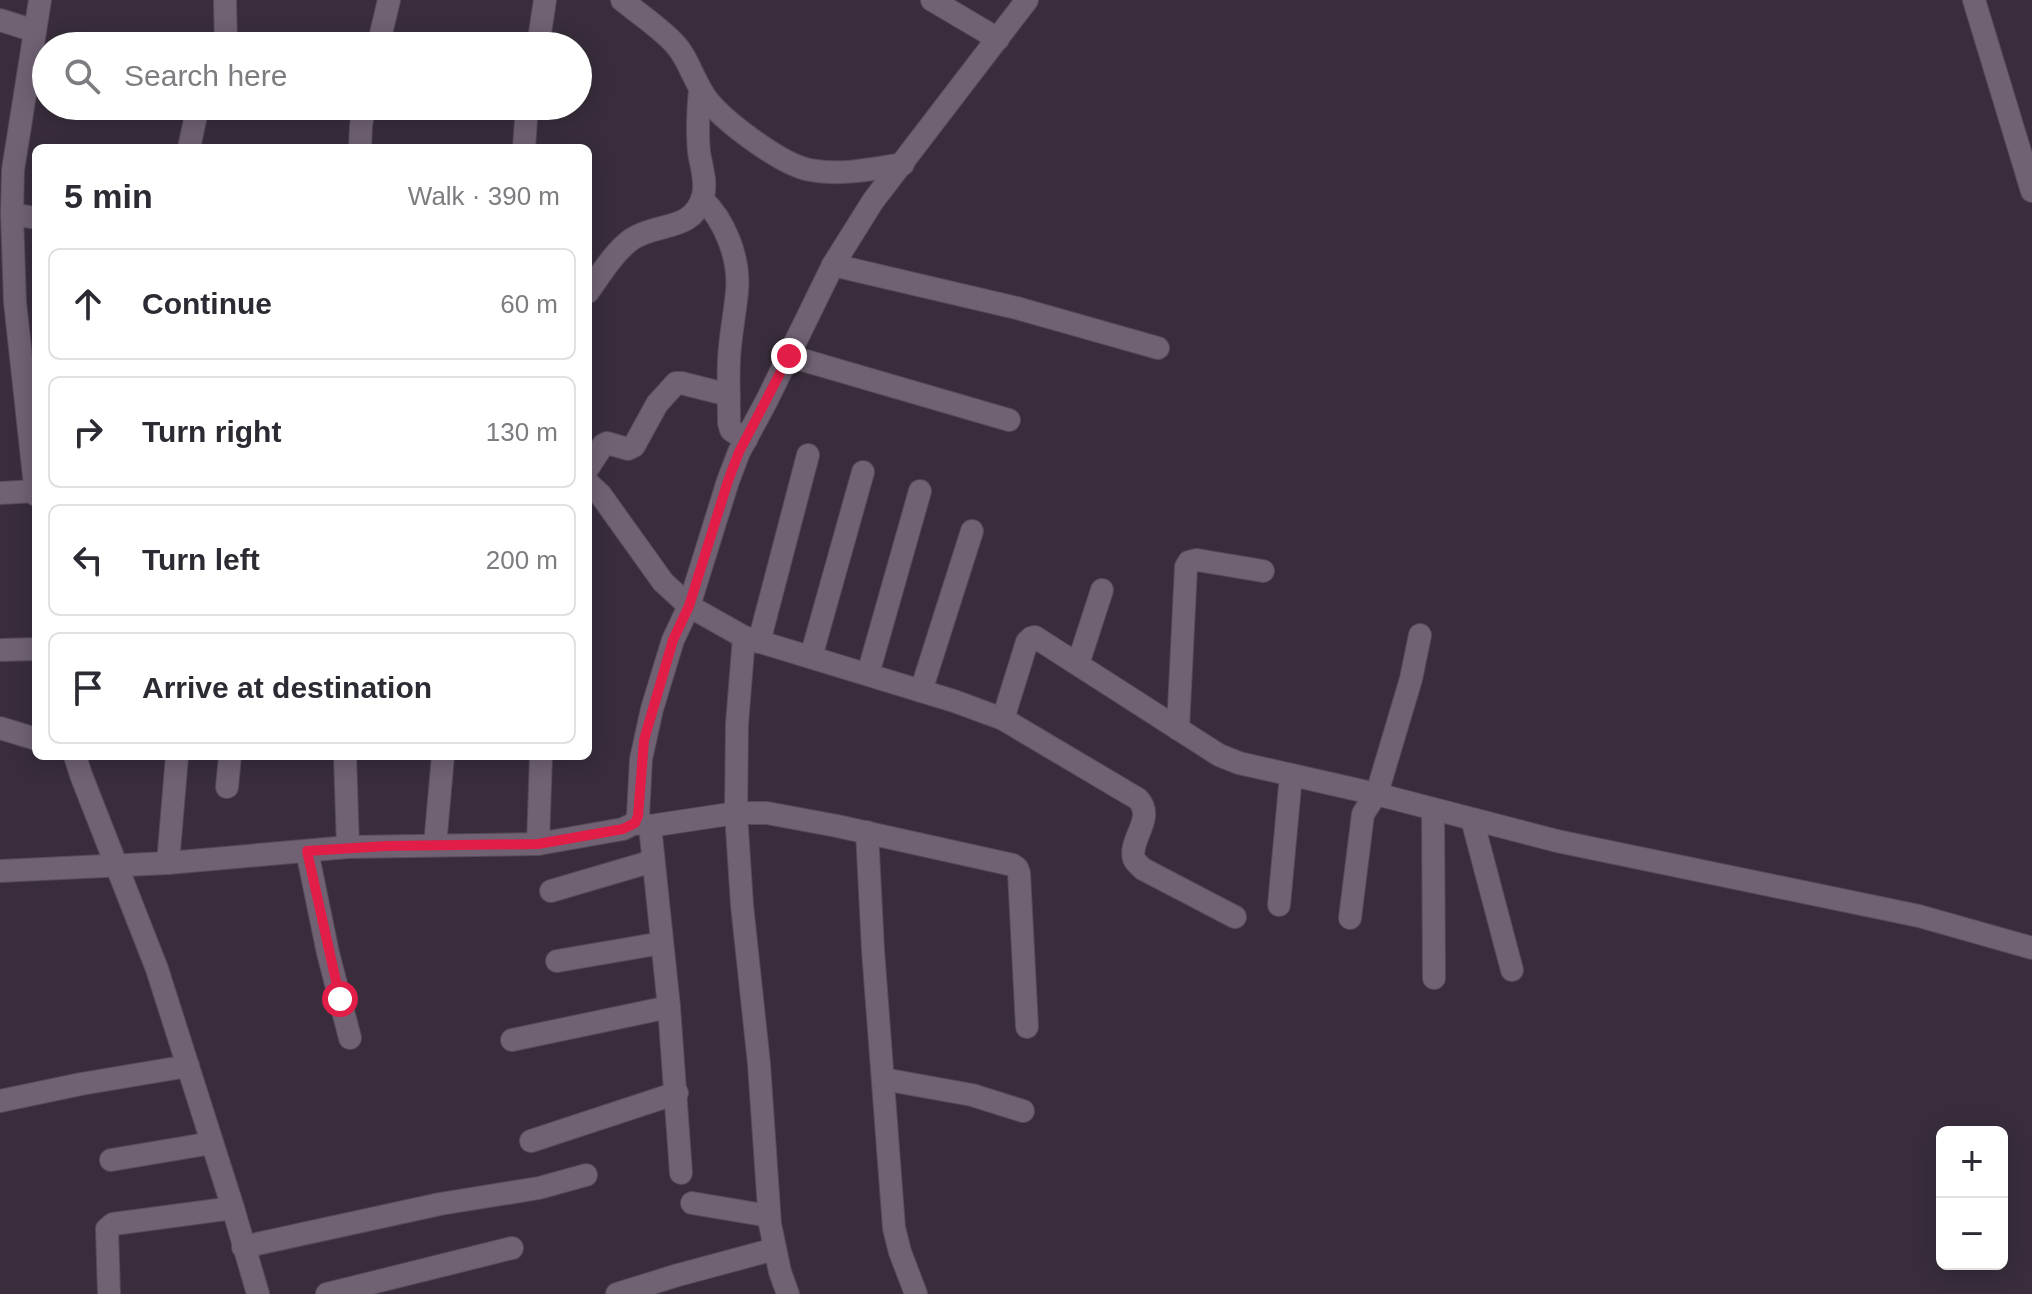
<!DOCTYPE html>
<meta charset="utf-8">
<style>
:root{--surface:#fff;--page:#f2f2f3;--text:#2b2b33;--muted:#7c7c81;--line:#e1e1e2}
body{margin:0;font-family:Arial,sans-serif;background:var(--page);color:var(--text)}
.controls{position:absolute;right:24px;bottom:24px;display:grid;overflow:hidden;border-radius:12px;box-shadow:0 4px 20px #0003}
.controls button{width:72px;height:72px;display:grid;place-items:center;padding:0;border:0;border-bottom:2px solid var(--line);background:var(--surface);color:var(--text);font:40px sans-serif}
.stop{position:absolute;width:24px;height:24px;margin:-18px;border:6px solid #e11d48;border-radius:50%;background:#fff}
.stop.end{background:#e11d48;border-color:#fff;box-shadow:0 2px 8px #0008}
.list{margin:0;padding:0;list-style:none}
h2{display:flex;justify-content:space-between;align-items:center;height:104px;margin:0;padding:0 32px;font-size:34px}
h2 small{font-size:26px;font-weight:400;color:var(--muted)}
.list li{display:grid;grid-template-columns:52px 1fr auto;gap:24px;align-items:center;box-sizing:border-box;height:112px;margin:0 16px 16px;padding:0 16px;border:2px solid var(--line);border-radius:12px}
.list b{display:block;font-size:30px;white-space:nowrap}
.list em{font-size:26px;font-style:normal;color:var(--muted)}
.icon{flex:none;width:44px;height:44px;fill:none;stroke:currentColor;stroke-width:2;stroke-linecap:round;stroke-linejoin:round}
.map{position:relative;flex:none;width:2032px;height:1294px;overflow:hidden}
.search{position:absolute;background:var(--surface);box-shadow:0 4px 20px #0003;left:32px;top:32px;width:560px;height:88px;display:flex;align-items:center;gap:20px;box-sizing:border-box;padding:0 28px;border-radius:44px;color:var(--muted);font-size:30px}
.panel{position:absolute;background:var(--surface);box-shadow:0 4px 20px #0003;left:32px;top:144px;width:560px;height:616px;border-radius:12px}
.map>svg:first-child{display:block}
</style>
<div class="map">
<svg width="2032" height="1294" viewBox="0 0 2032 1294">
<rect width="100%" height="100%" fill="#392d3c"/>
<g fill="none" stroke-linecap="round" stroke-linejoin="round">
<defs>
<g id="minor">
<polyline points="225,0 226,46"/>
<path d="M622 0C639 14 659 27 674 43 689 58 694 84 709 102 728 124 782 165 810 170 840 176 873 169 903 164"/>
<polyline points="932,0 998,39"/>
<polyline points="1974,0 2032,191"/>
<polyline points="0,20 35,31"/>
<polyline points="378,46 389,0"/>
<polyline points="538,46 545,0"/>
<polyline points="189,148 198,106"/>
<polyline points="360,148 361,126 364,106"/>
<polyline points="524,148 527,106"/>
<path d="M702 199C725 220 740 259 737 291 735 314 730 336 729 360 728 381 729 402 729 423L731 430 746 440"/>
<polyline points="12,214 36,218"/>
<polyline points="833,265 1017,308 1158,348"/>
<path d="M588 292C601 274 614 252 632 239 658 222 693 232 703 196 707 182 701 166 699 152 697 131 698 111 700 90"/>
<polyline points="789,356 1009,420"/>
<polyline points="588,468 603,445 607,443 628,449 634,446 657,404 676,383 681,383 729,395"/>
<path d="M588 483 600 494 663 582 689 606 744 637 954 701 1003 719 1138 799C1156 818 1128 840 1134 859 1136 863 1141 867 1143 869L1235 917"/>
<polyline points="0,493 36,491"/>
<polyline points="36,495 15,302 12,214 13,170 40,0"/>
<polyline points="744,637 737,724 736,813 742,905 759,1064 770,1224 780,1272 788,1294"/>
<polyline points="759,642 808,455"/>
<polyline points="0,650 36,649"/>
<polyline points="811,657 863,472"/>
<polyline points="1078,664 1102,590"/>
<polyline points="868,674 920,491"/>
<polyline points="921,691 972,531"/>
<polyline points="1003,719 1027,642 1031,638 1035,637 1219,755 1239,763 1376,794 1557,841 1919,916 2032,948"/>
<polyline points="0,728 36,739"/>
<polyline points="1178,729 1186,567 1189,562 1197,560 1263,571"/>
<polyline points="75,756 81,775 157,969 233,1208 258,1294"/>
<polyline points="345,756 348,847"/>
<polyline points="227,787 230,756"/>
<polyline points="1433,809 1434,978"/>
<polyline points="1472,819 1512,970"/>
<polyline points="635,823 650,826 736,813 767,813 837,826 1013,865 1017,868 1019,873 1027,1027"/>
<polyline points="650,826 669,1007 681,1173"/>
<polyline points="867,832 873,950 894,1228 900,1252 916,1294"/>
<polyline points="538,844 541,756"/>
<polyline points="435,845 443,756"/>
<polyline points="307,851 328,953 350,1038"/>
<polyline points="168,863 177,756"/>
<polyline points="0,871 168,863 348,847 538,844 623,829 635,823 638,816 641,759 652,709 673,640 689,606 728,481 739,452 766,402 833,265 873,201 1027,0"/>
<polyline points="551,891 653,861"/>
<polyline points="1279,905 1291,775"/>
<polyline points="1350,918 1363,814 1376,794 1380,783 1411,679 1420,635"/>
<polyline points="557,961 662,943"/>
<polyline points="512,1040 669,1007"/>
<polyline points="883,1079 972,1095 1023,1111"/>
<polyline points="0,1101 81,1084 188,1066"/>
<polyline points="531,1141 677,1093"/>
<polyline points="111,1160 212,1143"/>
<polyline points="692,1203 769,1216"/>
<polyline points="243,1247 440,1204 539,1188 586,1175"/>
<polyline points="109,1294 107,1229 113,1224 233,1208"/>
<polyline points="327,1294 512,1248"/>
<polyline points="617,1294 678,1275 775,1249"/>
</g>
</defs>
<use href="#minor" stroke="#554b58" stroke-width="24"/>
<use href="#minor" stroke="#706273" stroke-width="22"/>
</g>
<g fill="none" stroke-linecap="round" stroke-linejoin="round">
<polyline stroke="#e11d48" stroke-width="10" points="340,999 307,851 386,846 538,844 623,829 635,823 638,816 644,740 673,640 689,606 728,481 739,452 789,356"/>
</g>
</svg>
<div class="controls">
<button>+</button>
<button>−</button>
</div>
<div class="stop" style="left:340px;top:999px"></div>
<div class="stop end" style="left:789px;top:356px"></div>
<div class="search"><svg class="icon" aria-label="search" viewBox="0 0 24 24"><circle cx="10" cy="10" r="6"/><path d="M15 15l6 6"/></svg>Search here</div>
<section class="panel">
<h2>5 min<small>Walk · 390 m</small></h2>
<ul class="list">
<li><svg class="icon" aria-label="ahead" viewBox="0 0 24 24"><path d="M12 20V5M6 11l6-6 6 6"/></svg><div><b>Continue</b></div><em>60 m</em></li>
<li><svg class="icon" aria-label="right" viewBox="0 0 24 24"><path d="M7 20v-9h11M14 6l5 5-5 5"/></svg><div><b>Turn right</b></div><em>130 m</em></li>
<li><svg class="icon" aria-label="left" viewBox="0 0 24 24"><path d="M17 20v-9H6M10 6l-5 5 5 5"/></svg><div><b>Turn left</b></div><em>200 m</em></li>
<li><svg class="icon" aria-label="arrive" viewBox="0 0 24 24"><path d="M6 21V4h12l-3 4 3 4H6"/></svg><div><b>Arrive at destination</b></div></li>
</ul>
</section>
</div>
